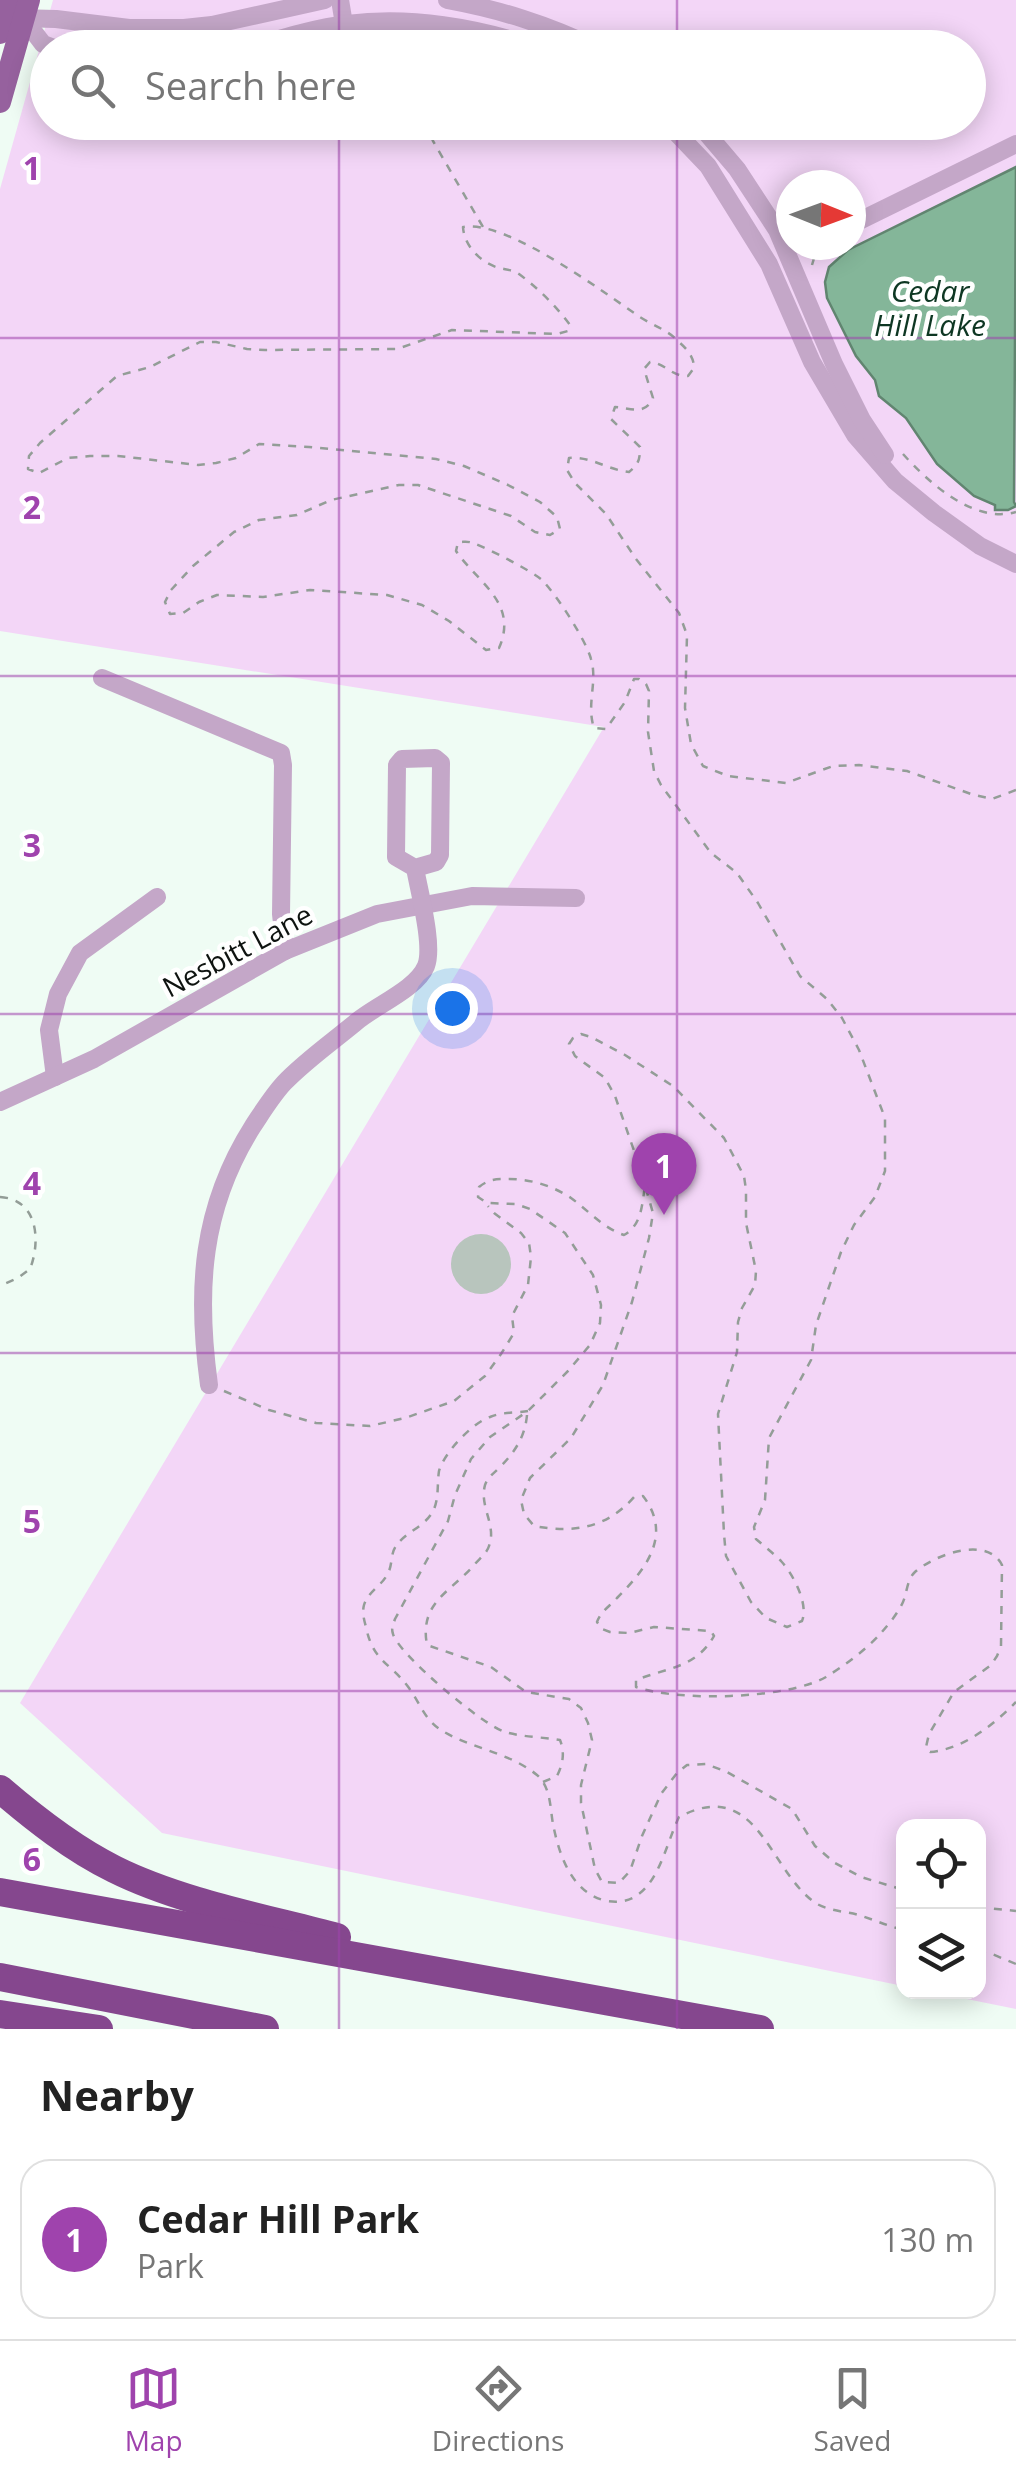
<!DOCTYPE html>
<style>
:root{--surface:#fff;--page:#f6f6f6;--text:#222;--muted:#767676;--line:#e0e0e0;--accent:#9f43ad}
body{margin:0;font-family:"Open Sans",sans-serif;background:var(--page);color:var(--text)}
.controls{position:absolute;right:30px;bottom:30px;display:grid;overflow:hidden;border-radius:20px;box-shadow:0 5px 25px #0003}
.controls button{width:90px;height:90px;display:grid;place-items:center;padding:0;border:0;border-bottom:2px solid var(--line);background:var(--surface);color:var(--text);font:50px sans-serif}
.compass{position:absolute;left:776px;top:170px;width:90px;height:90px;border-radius:50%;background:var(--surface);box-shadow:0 5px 25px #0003;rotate:91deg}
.you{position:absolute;left:452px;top:1008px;width:35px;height:35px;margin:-25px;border:8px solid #fff;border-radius:50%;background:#1a73e8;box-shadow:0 0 0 15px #1a73e833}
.badge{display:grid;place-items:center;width:65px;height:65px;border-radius:50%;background:var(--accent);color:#fff;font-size:32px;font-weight:700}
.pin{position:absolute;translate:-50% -82px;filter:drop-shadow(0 2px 5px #0008)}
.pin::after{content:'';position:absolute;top:52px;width:35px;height:30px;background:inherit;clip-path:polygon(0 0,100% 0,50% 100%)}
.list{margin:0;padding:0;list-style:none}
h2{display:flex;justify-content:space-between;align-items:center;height:130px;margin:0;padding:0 40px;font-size:42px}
h2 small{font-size:32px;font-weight:400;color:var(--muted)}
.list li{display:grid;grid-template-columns:65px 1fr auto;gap:30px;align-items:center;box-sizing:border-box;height:160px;margin:0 20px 20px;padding:0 20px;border:2px solid var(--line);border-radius:30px}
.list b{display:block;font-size:38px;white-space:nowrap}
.list p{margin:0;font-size:32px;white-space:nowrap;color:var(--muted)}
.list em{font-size:32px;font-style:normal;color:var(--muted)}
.icon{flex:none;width:55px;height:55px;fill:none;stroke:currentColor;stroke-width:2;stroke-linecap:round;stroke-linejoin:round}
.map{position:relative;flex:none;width:1016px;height:2029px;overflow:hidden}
.search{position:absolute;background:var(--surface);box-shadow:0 5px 25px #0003;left:30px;right:30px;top:30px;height:110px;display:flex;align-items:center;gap:25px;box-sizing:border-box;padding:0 35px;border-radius:55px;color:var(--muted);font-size:38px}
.sheet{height:310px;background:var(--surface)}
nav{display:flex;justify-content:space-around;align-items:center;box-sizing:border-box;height:140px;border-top:2px solid var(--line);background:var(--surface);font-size:28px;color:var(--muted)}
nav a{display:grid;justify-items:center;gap:5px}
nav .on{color:var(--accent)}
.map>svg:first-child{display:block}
</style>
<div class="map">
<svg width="1016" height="2029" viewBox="0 0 1016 2029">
<rect width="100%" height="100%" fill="#effcf4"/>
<path fill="#f3d6f7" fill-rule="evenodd" d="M53 0H1016V2009L932 1992H978V1826H904L903 1986 162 1833 20 1703 604 727 0 631V189ZM48 48H968V122H48ZM791 185H851V245H791Z"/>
<polygon fill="#84b699" stroke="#618570" stroke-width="2.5" points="1016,167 1014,502 1016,506 1008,510 995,510 995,505 974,496 937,464 906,418 879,396 875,380 856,356 827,298 825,282 829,267 848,250"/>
<circle fill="#b8c5bd" cx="481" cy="1264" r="30"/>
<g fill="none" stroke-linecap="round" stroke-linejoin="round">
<g stroke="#939d97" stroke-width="2.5" stroke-dasharray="8 8" stroke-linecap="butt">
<polyline points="425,122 433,141 483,227"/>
<polyline points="812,265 818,245"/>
<path d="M903 454C929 483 974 524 1016 512"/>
<path d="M1016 790 992 799 971 794 907 771 859 765 833 766 786 783 728 776 703 766 691 744 685 708 687 635 679 613 636 559 606 514 575 483 567 470 569 458C591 456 608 470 629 472 639 464 640 459 640 447L611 419 615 407C631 408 645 416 653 398L644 369 650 362C665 363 672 377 688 376L694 368C694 357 687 349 679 342 668 330 654 326 640 317 603 292 506 219 463 227 464 245 479 261 496 267 505 270 511 269 519 274 538 288 556 306 570 325L568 331 557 334 452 330 397 349 265 350 247 349 216 342H200L150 367 117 376 40 443 29 456 28 469 39 473 68 458 90 456H118L198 465 216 463 236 458 259 444 309 447 436 459 464 466 508 485 540 502 557 517 560 529 550 535 535 532 511 516 418 485H399L331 500 297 515 259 520 234 532 193 566 171 590 165 602 170 614 183 613 199 602 217 595 263 597 310 590 387 595 422 605 449 621 486 650 499 648C519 603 477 582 456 551L458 542C465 542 467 541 473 543 487 548 532 571 542 580 556 594 586 640 591 659 598 682 586 704 594 728L606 729 625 702 634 679H639L646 684 649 691 648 732 654 771 661 785 711 853 737 873 758 903 800 976 827 999 842 1018 859 1050 885 1118V1171L875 1197 854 1225 841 1252 816 1325 811 1360 769 1438 765 1500 754 1527 756 1539C764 1546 773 1553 781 1561 793 1574 809 1604 802 1621L787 1627 766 1618 751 1602 726 1556 724 1534 718 1414 737 1352 738 1322 742 1308 755 1285 756 1271 746 1223V1190L744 1176 724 1138 673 1086 625 1055 591 1037 581 1034 573 1038 569 1044 575 1056 605 1078 615 1096 639 1165 653 1213 649 1238 632 1302 603 1385 571 1438 530 1478 521 1500 524 1514 534 1526C573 1533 606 1529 634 1497L643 1496C673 1535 646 1569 617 1598 609 1607 601 1611 597 1622L602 1629 610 1632 629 1633 654 1627 711 1631 714 1636C696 1668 666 1668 636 1680V1687C679 1702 787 1699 826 1677 844 1666 867 1649 881 1633 889 1624 898 1613 903 1602 907 1593 907 1580 914 1573 933 1555 987 1535 1002 1565L1001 1646 997 1656 991 1665 954 1692 929 1734 926 1747 930 1752C964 1749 993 1725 1016 1702"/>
<path d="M0 1197C38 1199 41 1241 30 1269L18 1278 0 1286"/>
<polyline points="224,1391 269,1410 316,1423 370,1426 405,1418 454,1401 485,1376 501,1354 514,1333 512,1316 528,1285 531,1257 529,1243 521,1233 494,1213 488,1206"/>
<path d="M528 1411C516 1413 501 1412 490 1417 472 1423 444 1453 439 1471 437 1484 439 1497 434 1509 426 1527 406 1531 396 1546 390 1554 393 1566 387 1575 381 1586 368 1592 364 1605 362 1612 364 1620 366 1627 373 1662 391 1663 409 1688 420 1703 424 1719 441 1730 469 1748 509 1752 537 1775 551 1787 550 1808 553 1824 559 1855 572 1894 607 1901 655 1909 663 1850 679 1817 757 1776 768 1868 814 1902 827 1911 844 1911 859 1915 874 1920 888 1926 904 1930"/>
<path d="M527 1415C525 1437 515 1452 499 1468 493 1474 488 1477 485 1485 479 1507 497 1525 489 1546 487 1553 480 1558 475 1564 451 1592 419 1602 427 1645L491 1667 526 1692 569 1699 581 1708 588 1723 592 1740 581 1785V1803L595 1869 602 1882 619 1883 630 1871 642 1836 661 1794 677 1773 687 1765 706 1764 727 1772 792 1809 815 1846 835 1863 861 1877 904 1890"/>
<path d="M543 1782 557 1776C563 1764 565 1753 560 1740 542 1737 522 1737 505 1732 484 1726 399 1655 393 1634 391 1628 393 1625 395 1619L448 1521 455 1495 471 1459 490 1437 528 1411 568 1371 590 1345 600 1323 601 1305 593 1275 565 1233 530 1209 516 1204 487 1203 478 1197 479 1187C489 1179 496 1179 509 1179 531 1179 553 1186 571 1198 589 1211 603 1228 624 1235 642 1225 642 1204 645 1186"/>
<polyline points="978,1907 1016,1911"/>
<polyline points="978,1952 992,1954 1016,1964"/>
</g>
<g stroke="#c4a7c8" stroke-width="18">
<polyline points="340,0 344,24"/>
<path d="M447 0C501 10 546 24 596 48"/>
<polyline points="15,18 56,19 129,28 184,28 212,25 325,0"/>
<polyline points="24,19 43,44 54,48"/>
<path d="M249 48C280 39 314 28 347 24 410 16 477 27 537 48"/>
<polyline points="666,122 708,166 769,264 812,362 855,435 895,481 934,513 980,546 1016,564"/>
<polyline points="697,122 737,169 777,230 834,364 862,420 885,455"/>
<polyline points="851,225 1016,144"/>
<polyline points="102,678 281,753 283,765 281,914 285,951"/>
<polyline points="55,1077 49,1030 58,994 80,953 157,897"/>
<polyline points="0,1102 94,1059 285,951 377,914 472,896 576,898"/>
<path d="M209 1385C196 1290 201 1208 253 1126 263 1111 272 1096 284 1083 305 1061 332 1042 355 1023 374 1006 416 990 426 966 434 946 419 891 415 868L436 862 440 855 441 763 435 758 402 759 397 765 396 857 415 868"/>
</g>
<g stroke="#96619e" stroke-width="22">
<polyline points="0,33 9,0"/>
<polyline points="0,102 29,0"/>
</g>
<g stroke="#85478e" stroke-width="28">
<path d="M0 1789C35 1819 73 1849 114 1869 180 1902 266 1918 337 1937"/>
<polyline points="0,1892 760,2029"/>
<polyline points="0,1977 265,2029"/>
<polyline points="0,2014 99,2029"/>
</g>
</g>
<path fill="none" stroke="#9f43ad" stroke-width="2.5" stroke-opacity="0.55" d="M339 0V48M677 0V48M339 122V2029M677 122V2029M0 338H1016M0 676H1016M0 1014H1016M0 1353H1016M0 1691H1016"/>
<g text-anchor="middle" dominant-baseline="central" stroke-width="9" stroke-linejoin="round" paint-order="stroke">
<g font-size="28" fill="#0e1310" stroke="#fff">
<text transform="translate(237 950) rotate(-28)">Nesbitt Lane</text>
</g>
<g font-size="30" font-style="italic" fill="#0e3723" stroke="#fff">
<text x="930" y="290">Cedar<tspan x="930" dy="34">Hill Lake</tspan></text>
</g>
</g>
<g font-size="32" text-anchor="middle" font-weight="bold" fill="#9f43ad" stroke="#fff" stroke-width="9" stroke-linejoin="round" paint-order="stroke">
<text x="32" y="180">1</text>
<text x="32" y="519">2</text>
<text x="32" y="857">3</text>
<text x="32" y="1195">4</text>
<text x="32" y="1533">5</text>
<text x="32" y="1871">6</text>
</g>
</svg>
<div class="controls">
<button><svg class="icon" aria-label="locate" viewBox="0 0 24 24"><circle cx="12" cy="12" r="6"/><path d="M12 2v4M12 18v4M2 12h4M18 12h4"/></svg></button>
<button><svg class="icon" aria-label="layers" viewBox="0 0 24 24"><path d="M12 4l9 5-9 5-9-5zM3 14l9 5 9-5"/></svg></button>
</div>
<svg class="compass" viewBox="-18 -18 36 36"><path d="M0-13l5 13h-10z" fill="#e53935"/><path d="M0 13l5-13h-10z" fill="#767676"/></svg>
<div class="you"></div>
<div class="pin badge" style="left:664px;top:1215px">1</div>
<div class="search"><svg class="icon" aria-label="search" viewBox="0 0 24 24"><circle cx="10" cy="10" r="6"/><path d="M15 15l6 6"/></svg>Search here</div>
</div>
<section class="sheet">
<h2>Nearby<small></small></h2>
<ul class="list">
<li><span class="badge">1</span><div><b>Cedar Hill Park</b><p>Park</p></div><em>130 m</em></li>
</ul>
</section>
<nav>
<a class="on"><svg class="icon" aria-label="map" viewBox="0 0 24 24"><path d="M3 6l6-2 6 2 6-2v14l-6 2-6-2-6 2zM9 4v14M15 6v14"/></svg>Map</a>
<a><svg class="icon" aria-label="directions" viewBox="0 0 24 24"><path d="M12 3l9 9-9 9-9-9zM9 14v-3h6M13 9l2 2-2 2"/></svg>Directions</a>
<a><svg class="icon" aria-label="saved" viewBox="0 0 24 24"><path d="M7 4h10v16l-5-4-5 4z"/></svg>Saved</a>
</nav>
